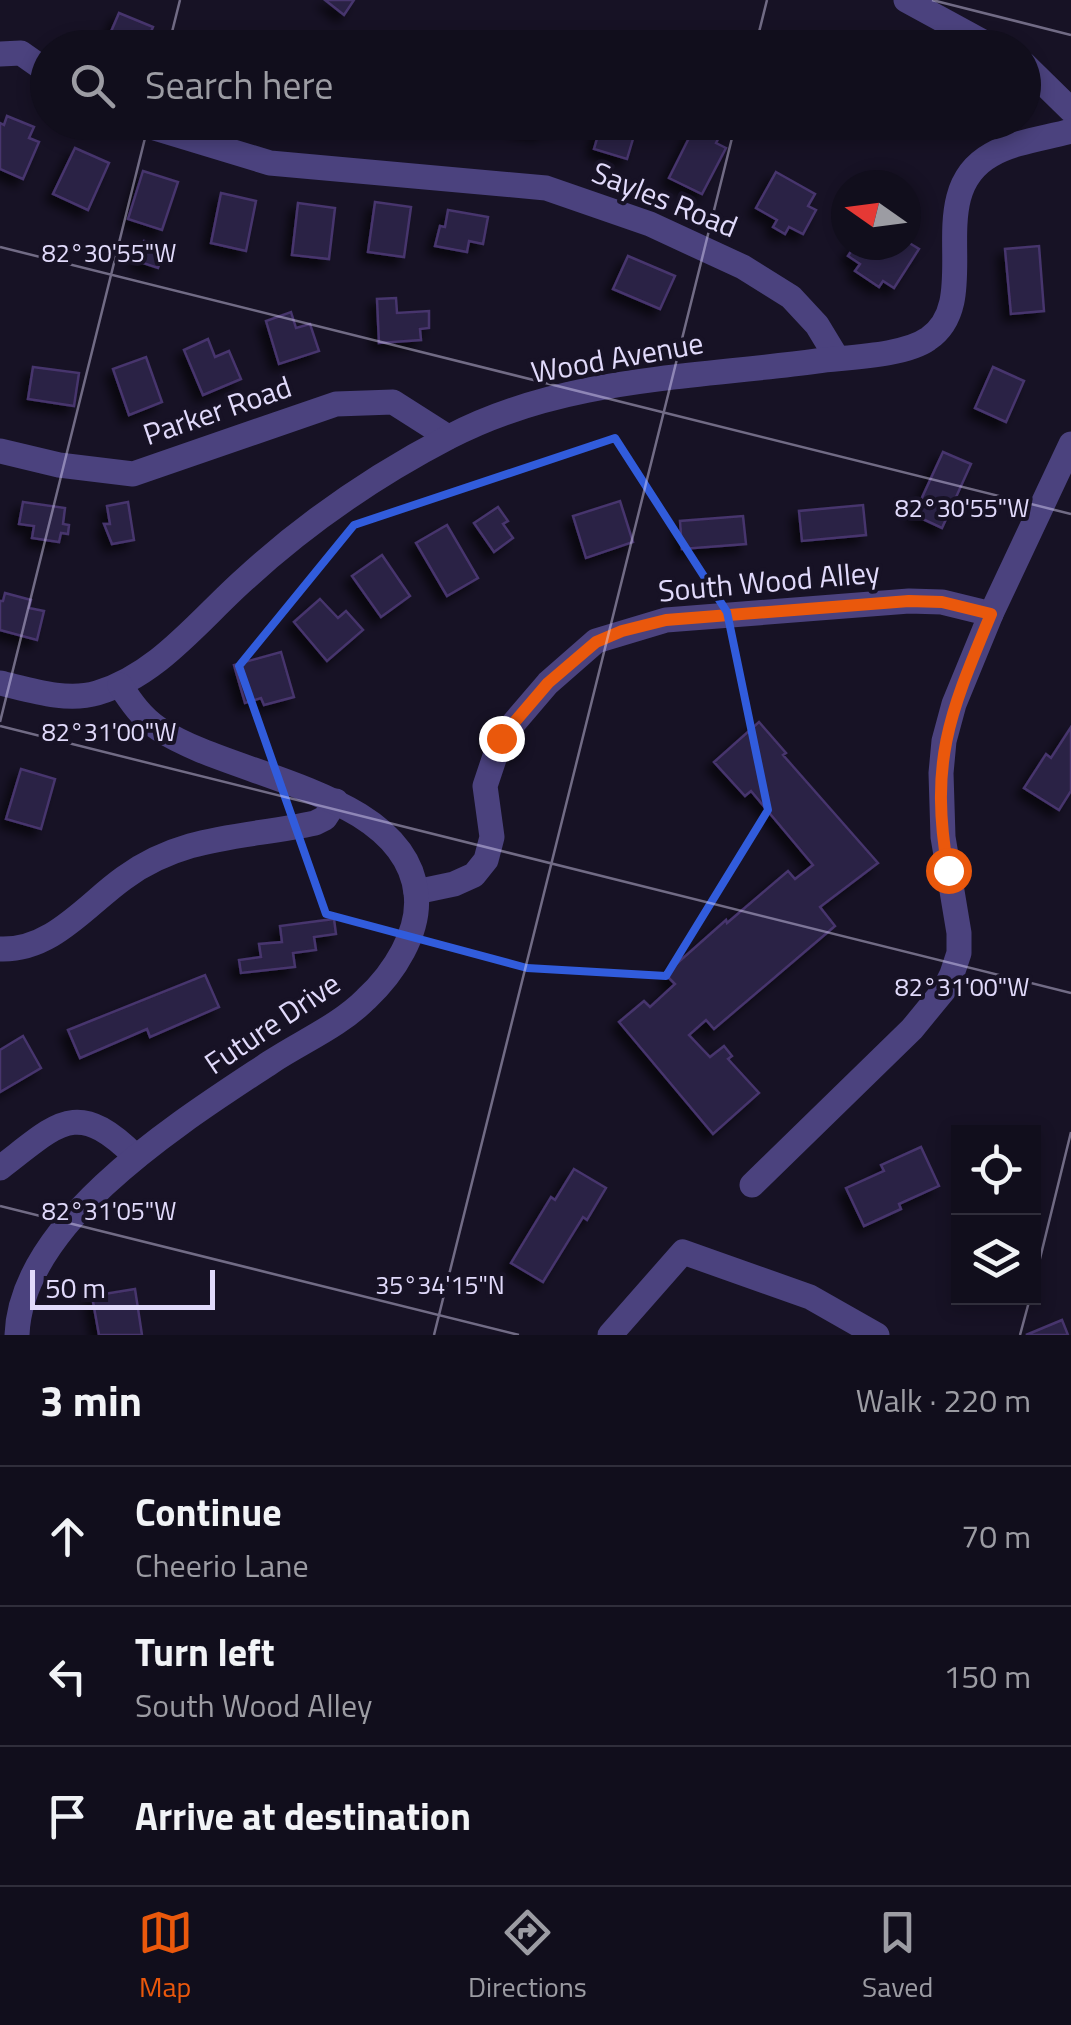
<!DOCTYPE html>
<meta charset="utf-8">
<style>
:root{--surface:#110e1c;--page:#1e1c29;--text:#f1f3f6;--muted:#9c9ca3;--line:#302e3b;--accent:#ea580c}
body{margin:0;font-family:"Titillium Web",sans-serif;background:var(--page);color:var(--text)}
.controls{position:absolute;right:30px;bottom:30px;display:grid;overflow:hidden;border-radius:0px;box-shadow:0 5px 15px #0003}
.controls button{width:90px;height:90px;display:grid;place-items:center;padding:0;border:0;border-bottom:2px solid var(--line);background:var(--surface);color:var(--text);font:50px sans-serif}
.compass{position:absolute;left:831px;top:170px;width:90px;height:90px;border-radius:50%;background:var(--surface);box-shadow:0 5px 15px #0003;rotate:284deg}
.scale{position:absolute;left:30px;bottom:25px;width:185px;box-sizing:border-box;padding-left:10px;border:5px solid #e1dafb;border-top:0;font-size:28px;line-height:35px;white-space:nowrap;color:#e1dafb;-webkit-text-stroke:8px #171225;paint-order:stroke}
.stop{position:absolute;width:30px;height:30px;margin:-22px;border:8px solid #ea580c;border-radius:50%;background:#fff}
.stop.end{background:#ea580c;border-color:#fff;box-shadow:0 2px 10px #0008}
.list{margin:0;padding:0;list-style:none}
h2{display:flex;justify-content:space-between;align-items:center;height:130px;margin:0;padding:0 40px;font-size:42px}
h2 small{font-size:32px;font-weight:400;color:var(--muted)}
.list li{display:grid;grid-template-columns:65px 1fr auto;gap:30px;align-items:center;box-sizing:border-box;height:140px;padding:0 40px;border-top:2px solid var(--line)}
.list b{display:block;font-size:38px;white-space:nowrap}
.list p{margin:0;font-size:32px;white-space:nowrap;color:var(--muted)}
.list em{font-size:32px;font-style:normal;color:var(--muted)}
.icon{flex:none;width:55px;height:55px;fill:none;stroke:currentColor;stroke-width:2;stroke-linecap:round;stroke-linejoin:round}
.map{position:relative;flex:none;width:1071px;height:1335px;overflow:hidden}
.search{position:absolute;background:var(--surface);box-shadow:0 5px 15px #0003;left:30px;right:30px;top:30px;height:110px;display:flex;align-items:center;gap:25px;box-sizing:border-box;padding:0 35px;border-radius:55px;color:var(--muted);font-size:38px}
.sheet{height:550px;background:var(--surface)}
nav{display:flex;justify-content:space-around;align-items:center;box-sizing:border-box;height:140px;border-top:2px solid var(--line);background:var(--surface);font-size:28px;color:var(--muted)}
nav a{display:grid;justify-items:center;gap:5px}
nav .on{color:var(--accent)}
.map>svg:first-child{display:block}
</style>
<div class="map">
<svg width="1071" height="1335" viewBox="0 0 1071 1335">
<defs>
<filter id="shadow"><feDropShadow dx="-7" dy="7" stdDeviation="5" flood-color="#0009"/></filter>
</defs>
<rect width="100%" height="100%" fill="#171225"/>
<g fill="#2b2044" stroke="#46356d" stroke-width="2.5" filter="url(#shadow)">
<polygon points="325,0 354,0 344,15"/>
<polygon points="119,13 153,27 144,48 104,48"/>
<polygon points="7,116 34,127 29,138 39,142 23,179 0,169 0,123 4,125"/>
<polygon points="517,122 559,122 558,128 544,125 542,133 516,128"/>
<polygon points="602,122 638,122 627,159 594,149"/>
<polygon points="697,122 709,122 723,130 716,143 726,148 702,194 669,178"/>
<polygon points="75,148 109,163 88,210 53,194"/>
<polygon points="143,171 178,182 162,230 128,219"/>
<polygon points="776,172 815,194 808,206 816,210 803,234 789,227 785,234 773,227 777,220 756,208"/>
<polygon points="221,193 256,201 246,251 211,243"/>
<polygon points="375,202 411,207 404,257 368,252"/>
<polygon points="298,203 335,208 329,259 292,255"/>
<polygon points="448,210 488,217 483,244 469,241 467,252 435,246 440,226 445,227"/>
<polygon points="144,241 165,248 158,268 137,261"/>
<polygon points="906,241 919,249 894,288 883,281 879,287 855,271 860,264 848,256 855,245 906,245"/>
<polygon points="1039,246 1044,311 1011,314 1005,249"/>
<polygon points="628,256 675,276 660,309 613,289"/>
<polygon points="396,298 397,313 429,311 429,328 420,329 421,340 379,343 377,299"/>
<polygon points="291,312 296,328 310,324 319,351 279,364 266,321"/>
<polygon points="208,339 215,357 229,351 241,379 203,395 184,350"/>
<polygon points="146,357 162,402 129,415 113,369"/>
<polygon points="33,367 79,373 74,406 28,399"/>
<polygon points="993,367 1024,381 1006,422 975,408"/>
<polygon points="943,452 971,464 942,528 914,515"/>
<polygon points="620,501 633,542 586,558 573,516"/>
<polygon points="23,502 65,508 63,524 69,525 68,534 61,533 59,542 32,538 34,526 19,524"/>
<polygon points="128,502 134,540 112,544 104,524 110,524 107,506"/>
<polygon points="863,505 866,535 802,541 799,511"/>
<polygon points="498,507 508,521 503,524 513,538 494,552 474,523"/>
<polygon points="743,516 746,544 682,549 680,521"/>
<polygon points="447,525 478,578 447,596 416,543"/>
<polygon points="382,555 410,596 381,617 352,576"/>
<polygon points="5,593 31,600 29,608 44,611 37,640 0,630 0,601 3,601"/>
<polygon points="320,599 338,618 346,611 363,630 327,661 294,622"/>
<polygon points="281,652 294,697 264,705 261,698 245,703 234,665"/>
<polygon points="759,722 786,753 783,755 878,863 820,907 835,926 714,1029 706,1020 689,1035 710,1057 724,1046 732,1056 728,1059 759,1093 713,1134 619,1022 644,1001 650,1007 675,984 665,974 726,920 727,923 788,871 795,879 813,865 751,791 745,796 714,762"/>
<polygon points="1071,727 1071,791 1059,810 1024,788 1046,754 1051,758"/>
<polygon points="21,769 55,779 41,829 6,819"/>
<polygon points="334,919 336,934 314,937 316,950 293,953 295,967 241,973 239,960 261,957 259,944 282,942 280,926"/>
<polygon points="205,975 219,1007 150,1037 147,1029 80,1058 68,1030"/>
<polygon points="23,1036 41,1068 0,1092 0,1050"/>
<polygon points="921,1147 939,1186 899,1204 901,1209 864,1226 846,1188 884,1171 881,1165"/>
<polygon points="574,1169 606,1188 587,1220 583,1217 543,1282 511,1263 551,1197 555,1200"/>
<polygon points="135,1289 142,1335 99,1335 92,1296"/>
<polygon points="1062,1320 1068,1335 1026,1335"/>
</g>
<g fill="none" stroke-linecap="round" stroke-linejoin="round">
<g stroke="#4b427e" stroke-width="25">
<polyline points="906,0 994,48"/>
<polyline points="0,54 21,53 48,72"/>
<polyline points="1024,64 1071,110"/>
<polyline points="135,122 270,163 546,188 650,224 743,267 791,297 817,325 837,358"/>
<polyline points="0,451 59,465 133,474 336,404 393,402 448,437"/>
<path d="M0 683C30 690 66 702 97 693 158 675 199 620 245 579 306 523 376 475 449 437 564 377 693 378 817 361 847 357 904 356 928 339 986 300 920 195 991 155 1013 142 1046 138 1071 131"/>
<polyline points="416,892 454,884 474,875 486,860 492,837 485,786 501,738 548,683 596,641 666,620 909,601 942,602 991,614"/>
<path d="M0 949C52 951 86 905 124 878 184 834 247 838 315 823L325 818 336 801"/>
<path d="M0 1168C58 1124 76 1097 136 1157"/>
<polyline points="752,1185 912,1029 944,990 952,974 959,953 959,933 943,837 941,773 944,741 954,704 991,614 1071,444"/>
<path d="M17 1335C21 1220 185 1119 271 1062 303 1041 339 1026 366 999 393 974 421 932 416 893 405 791 230 777 159 729 142 718 131 702 120 685"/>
<polyline points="610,1335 683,1252 810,1297 877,1335"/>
</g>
</g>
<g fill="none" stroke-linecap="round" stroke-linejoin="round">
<path stroke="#ea580c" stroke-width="12" d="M501 738 548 683 596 642 622 631 666 620 909 601 942 602 991 614C950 713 929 760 948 870"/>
</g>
<path fill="none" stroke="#315cdc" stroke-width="8" stroke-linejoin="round" d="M615 438 727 612 768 810 666 976 527 968 326 914 239 666 354 525Z"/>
<path fill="none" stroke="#e1dafb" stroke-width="2.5" stroke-opacity="0.45" d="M932 0 1071 35M168 48 180 0M755 48 767 0M0 247 1071 514M0 722 149 122M0 726 1071 993M0 1206 519 1335M1034 1283 1071 1132M434 1335 736 122M1020 1335 1030 1298"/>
<g text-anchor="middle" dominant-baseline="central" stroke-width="8" stroke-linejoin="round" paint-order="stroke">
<g font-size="30" fill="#e1dafb" stroke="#171225">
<text transform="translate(665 199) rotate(22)">Sayles Road</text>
<text transform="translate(617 357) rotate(-10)">Wood Avenue</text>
<text transform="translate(217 410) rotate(-19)">Parker Road</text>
<text transform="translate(769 581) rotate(-5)">South Wood Alley</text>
<text transform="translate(272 1023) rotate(-34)">Future Drive</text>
</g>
</g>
<g font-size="25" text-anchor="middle" fill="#e1dafb" stroke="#171225" stroke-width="8" stroke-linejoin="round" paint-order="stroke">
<text x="109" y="262">82°30'55"W</text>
<text x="962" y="517">82°30'55"W</text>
<text x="109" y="741">82°31'00"W</text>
<text x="962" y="996">82°31'00"W</text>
<text x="109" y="1220">82°31'05"W</text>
<text x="440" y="1294">35°34'15"N</text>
</g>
</svg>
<div class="controls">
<button><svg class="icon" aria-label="locate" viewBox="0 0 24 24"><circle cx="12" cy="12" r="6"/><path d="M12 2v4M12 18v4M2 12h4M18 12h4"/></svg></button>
<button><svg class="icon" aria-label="layers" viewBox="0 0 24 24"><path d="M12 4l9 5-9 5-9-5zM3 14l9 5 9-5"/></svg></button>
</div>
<svg class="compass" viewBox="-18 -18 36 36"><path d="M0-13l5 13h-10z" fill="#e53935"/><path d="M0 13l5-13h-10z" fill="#9c9ca3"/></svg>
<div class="scale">50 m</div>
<div class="stop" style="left:948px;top:870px"></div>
<div class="stop end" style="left:501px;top:738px"></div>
<div class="search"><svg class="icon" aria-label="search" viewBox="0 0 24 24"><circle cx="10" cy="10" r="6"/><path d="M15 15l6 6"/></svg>Search here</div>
</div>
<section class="sheet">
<h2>3 min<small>Walk · 220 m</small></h2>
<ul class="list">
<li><svg class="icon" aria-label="ahead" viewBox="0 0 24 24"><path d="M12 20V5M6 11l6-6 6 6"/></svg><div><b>Continue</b><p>Cheerio Lane</p></div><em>70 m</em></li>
<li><svg class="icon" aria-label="left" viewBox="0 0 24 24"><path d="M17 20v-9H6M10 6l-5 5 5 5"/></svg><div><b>Turn left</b><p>South Wood Alley</p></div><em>150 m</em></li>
<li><svg class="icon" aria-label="arrive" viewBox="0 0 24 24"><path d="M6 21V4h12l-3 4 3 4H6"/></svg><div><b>Arrive at destination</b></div></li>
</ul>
</section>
<nav>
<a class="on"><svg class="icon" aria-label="map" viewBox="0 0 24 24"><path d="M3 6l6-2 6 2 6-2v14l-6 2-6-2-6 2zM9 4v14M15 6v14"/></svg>Map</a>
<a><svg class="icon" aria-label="directions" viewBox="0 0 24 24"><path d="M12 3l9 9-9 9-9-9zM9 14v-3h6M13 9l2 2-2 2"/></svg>Directions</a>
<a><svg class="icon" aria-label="saved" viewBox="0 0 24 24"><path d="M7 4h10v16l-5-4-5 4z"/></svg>Saved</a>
</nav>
